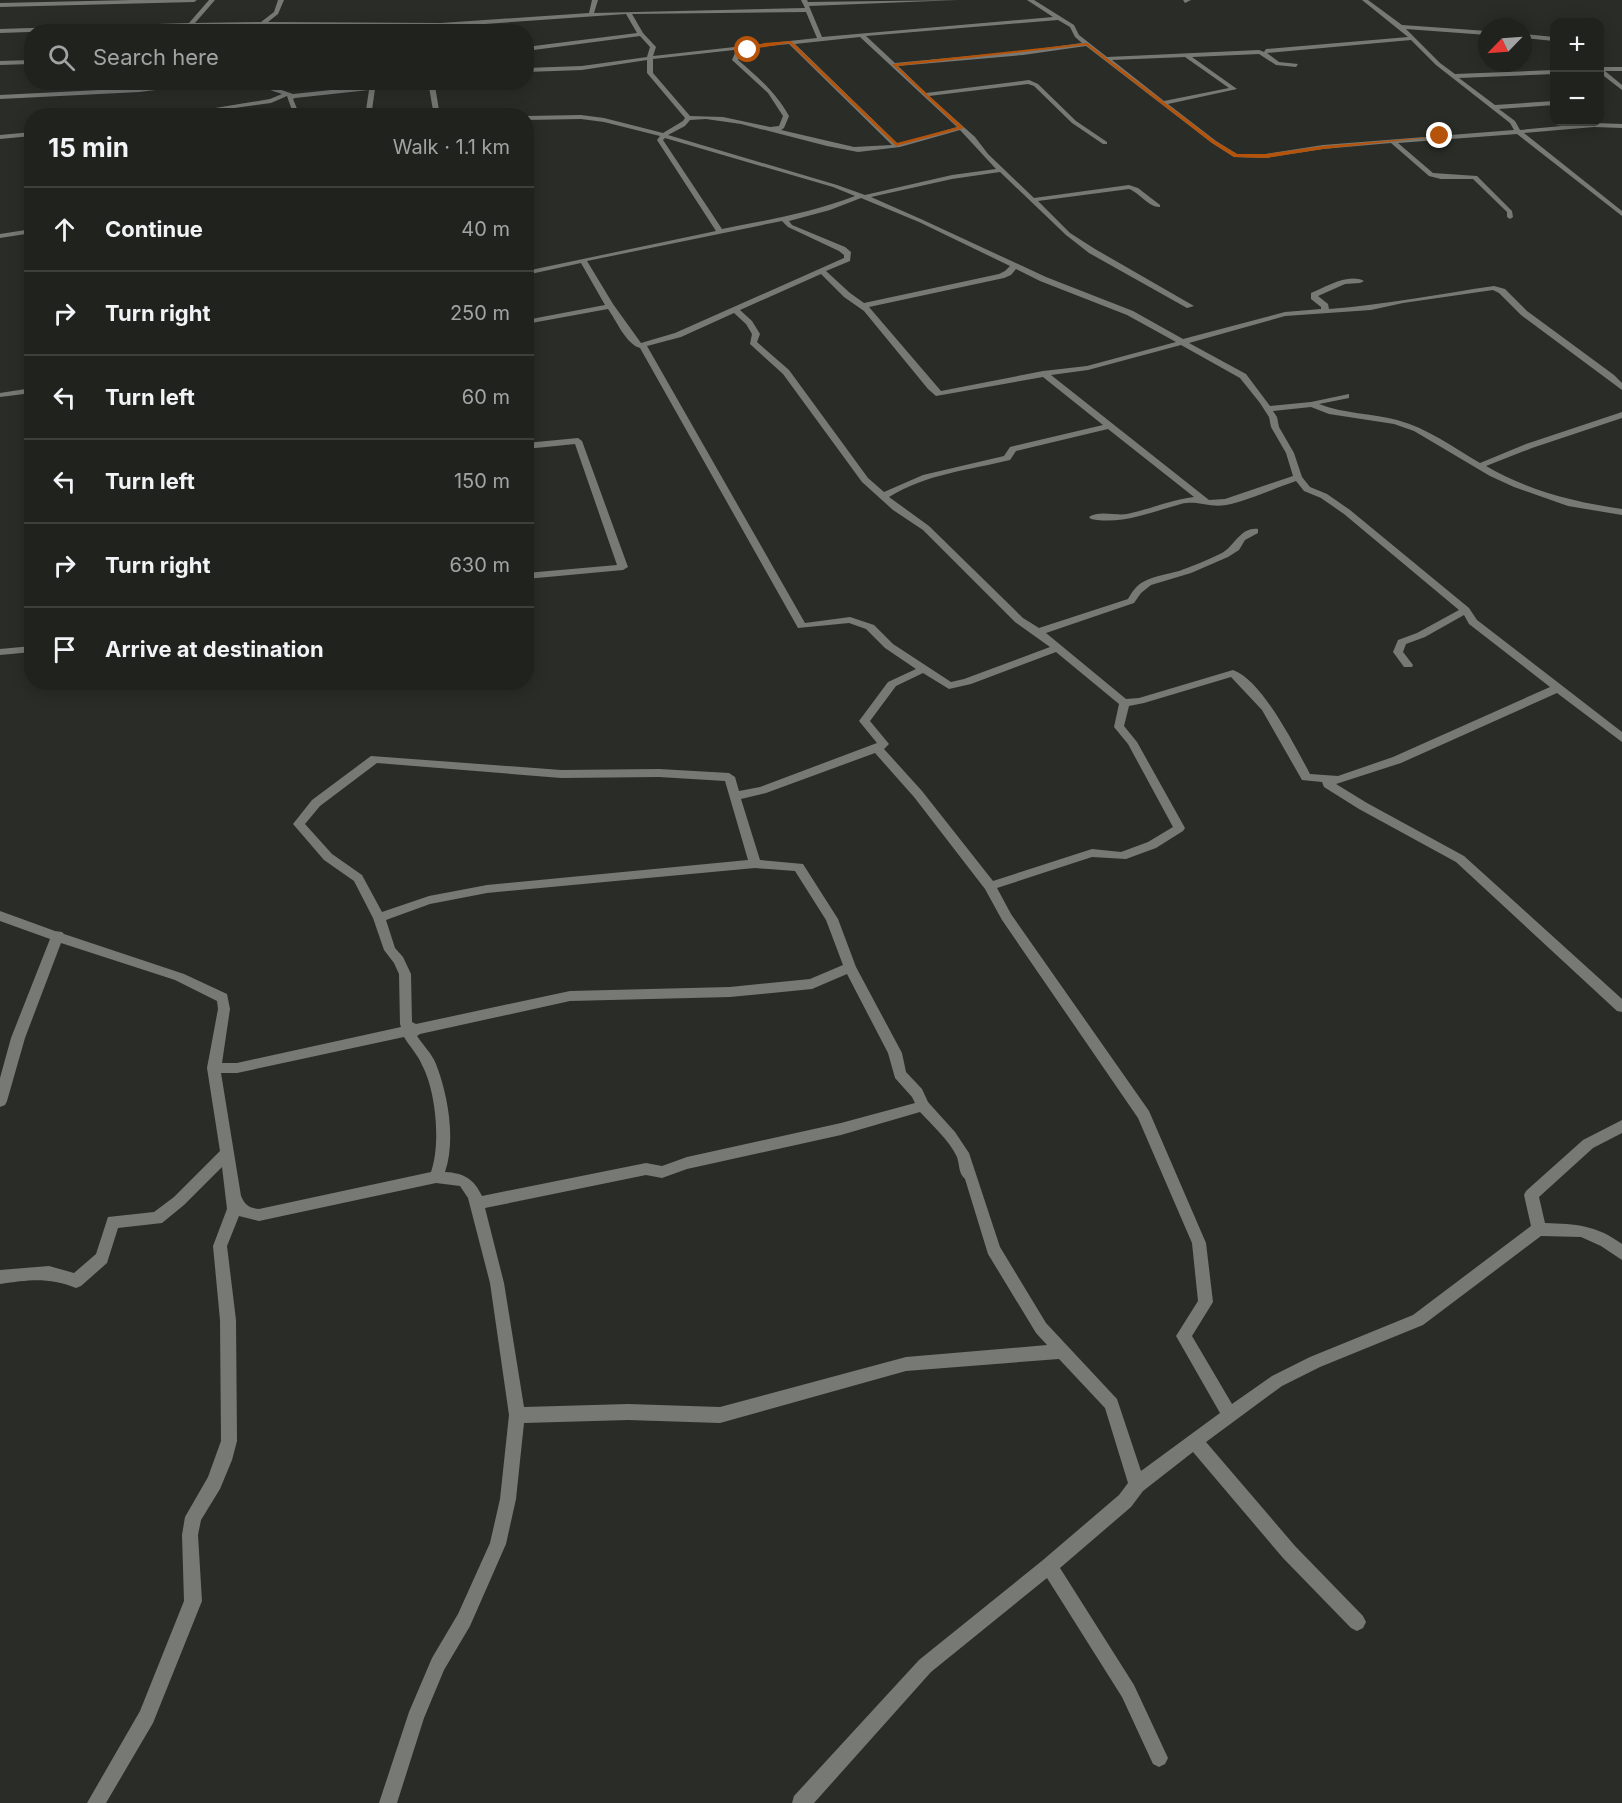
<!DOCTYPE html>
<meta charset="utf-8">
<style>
:root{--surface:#20221d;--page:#282a26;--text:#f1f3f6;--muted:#a2a4a4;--line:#3d3f3b}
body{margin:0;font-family:Inter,sans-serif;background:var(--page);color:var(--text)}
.controls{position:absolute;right:18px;top:18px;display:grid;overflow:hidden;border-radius:12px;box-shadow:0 3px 15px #0003}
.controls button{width:54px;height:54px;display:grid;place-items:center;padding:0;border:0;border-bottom:2px solid var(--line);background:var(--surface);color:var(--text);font:30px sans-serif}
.compass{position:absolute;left:1478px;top:18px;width:54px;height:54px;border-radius:50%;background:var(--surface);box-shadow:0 3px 15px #0003;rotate:245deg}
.stop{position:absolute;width:18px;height:18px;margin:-14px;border:4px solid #b45309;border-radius:50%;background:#fff}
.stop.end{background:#b45309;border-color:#fff;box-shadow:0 2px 6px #0008}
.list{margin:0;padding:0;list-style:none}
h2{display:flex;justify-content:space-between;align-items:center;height:78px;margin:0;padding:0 24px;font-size:26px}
h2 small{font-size:20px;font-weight:400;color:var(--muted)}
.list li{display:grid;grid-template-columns:39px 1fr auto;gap:18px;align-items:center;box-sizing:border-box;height:84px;padding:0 24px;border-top:2px solid var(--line)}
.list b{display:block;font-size:22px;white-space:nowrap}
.list em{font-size:20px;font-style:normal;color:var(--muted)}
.icon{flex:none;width:33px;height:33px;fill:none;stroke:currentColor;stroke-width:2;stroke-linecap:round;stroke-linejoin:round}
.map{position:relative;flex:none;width:1622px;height:1803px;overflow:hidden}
.search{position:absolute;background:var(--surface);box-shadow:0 3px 15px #0003;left:24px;top:24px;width:510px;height:66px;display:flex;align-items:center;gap:15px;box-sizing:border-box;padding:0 21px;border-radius:24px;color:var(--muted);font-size:22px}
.panel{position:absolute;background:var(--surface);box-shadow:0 3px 15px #0003;left:24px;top:108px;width:510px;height:582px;border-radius:24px}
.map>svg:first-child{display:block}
</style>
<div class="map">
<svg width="1622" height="1803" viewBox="0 0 1622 1803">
<rect width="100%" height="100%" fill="#2a2d27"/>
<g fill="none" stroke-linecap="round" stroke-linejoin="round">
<g fill="#777975" fill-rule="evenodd">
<polygon points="132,0 197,0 194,2 0,7 0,3"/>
<path d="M209 0H215L195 23 261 22 274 12 278 0H284L278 14 268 22 441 23 589 13 592 0H598L594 13 805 8 801 0H807L808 2 958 0 809 6 822 37 1053 17 1027 0H1034L1074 25 1079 35 1107 57 1259 50 1264 52 1266 49 1408 37 1362 0H1368L1402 25 1487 31V35L1406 29 1440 63 1455 74 1554 70V74L1459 78 1495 105 1554 101V105L1499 109 1515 121 1520 130 1594 123 1622 124V128L1594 127 1524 133 1622 211V216L1517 134 1398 143 1433 173 1477 176 1512 211 1513 217 1510 219 1507 217V212L1473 179H1441L1429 176 1391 143 1323 149 1266 158 1234 157 1212 143 1086 46 1023 55 898 66 926 93 1029 80 1038 84 1076 121 1107 142V144H1103L1072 123 1034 86 1028 84 929 96 975 137 988 154 1034 198 1129 185 1138 188 1160 205V207C1148 207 1140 193 1129 189L1038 201 1070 233 1095 249 1194 306 1187 308 1089 253 1066 235 1000 172 952 179 871 197 923 220 1046 277 1133 311 1183 339 1285 312 1321 309V307L1311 299V293C1326 287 1348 273 1364 281L1360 283 1345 284 1318 296 1328 304 1329 309C1384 305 1439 294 1494 286L1505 289 1527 311 1614 375 1622 383V390L1521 315 1499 293 1493 290 1403 303 1371 310 1285 316 1189 343 1246 374 1270 406 1311 402 1349 394V398L1319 404C1344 414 1371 413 1397 420 1427 428 1453 447 1480 463L1526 444 1622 412V418L1532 448 1486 466C1529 491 1574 502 1622 509V515L1568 506 1514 487 1490 476 1414 431 1394 424 1329 414 1311 407 1273 411 1277 417 1279 427 1294 453 1302 477 1310 487 1327 494 1350 510 1469 608 1477 620 1622 732V742L1557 693 1401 763 1336 784 1367 803 1464 856 1622 999V1012L1617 1011 1456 862 1359 809 1324 787 1322 782 1302 780 1262 710 1231 677 1144 703 1129 706 1124 726 1137 742 1185 828 1183 831 1156 848 1126 859 1092 857 997 888 1011 914 1149 1111 1206 1243 1213 1302 1192 1336 1232 1404 1272 1376 1310 1357 1413 1315 1531 1226 1524 1195 1526 1191 1583 1140 1622 1120V1133L1593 1148 1539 1197 1545 1223C1576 1224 1596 1225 1622 1244V1260L1601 1246 1581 1237 1541 1236 1423 1325 1320 1367 1282 1386 1206 1442 1295 1546 1363 1616 1366 1622 1363 1628 1357 1631 1351 1628 1283 1558 1193 1452 1143 1491 1131 1507 1060 1568 1134 1685 1168 1758 1165 1764 1159 1767 1153 1764 1122 1697 1047 1578 931 1672 814 1803H792L794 1796 919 1660 1043 1560 1119 1495 1128 1483 1105 1408 1059 1359 906 1371 720 1423 628 1420 524 1423 516 1499 506 1544 470 1626 444 1670 424 1718 397 1803H379L409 1712 432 1658 458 1614 490 1543 500 1499 509 1415 490 1283 468 1198 460 1186 436 1183 259 1221 239 1216 227 1246 236 1320 237 1441 232 1460 220 1489 201 1520 198 1535 202 1601 153 1723 106 1803H87L140 1711 184 1601 182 1535 185 1517 208 1477 221 1441 220 1320 213 1246 227 1209 222 1167 184 1205 162 1223 118 1228 107 1263 81 1286 76 1288C48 1277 29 1280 0 1284V1270L49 1266 74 1273 96 1254 108 1217 154 1212 174 1197 220 1151 207 1068 218 1009 217 1001 175 980 61 943 25 1038 7 1101 5 1105 0 1107V1078L11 1038 50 939 0 921V911L55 931 62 932 64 934 184 974 227 994 230 1009 222 1063H237L401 1027 400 1024 399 974 394 963 384 950 373 918 354 881 324 860 293 824 312 800 371 756 561 770 659 769 729 773 735 777 739 791 760 787 877 743 859 721 888 682 916 669 885 648 866 629 849 623 798 628 640 348C626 344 616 320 608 309L526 324V320L605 305 581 263 526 275V271L716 231 657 140 660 136 604 122 581 119 526 120V116L581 115 604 118 663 133 683 121 685 118 647 73V60L582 70 526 72V68L582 66 647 57 650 47 640 36 526 51V47L637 33 626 14 441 27 231 25 0 33V29L189 23ZM806 12 817 38 653 56 656 47 643 33 632 14ZM1058 20 1070 27 1075 37 1082 43 1023 51 895 63 866 36ZM860 37 957 127 898 144 795 44ZM1411 40 1436 65 1510 123 1514 130 1323 145 1266 154H1237L1216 141 1168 104 1237 89 1192 57 1259 54 1276 65 1296 67 1298 64 1279 62 1267 53ZM789 44 892 145 854 147 781 130 784 128 789 116C776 93 758 77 738 60L740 55 751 48ZM743 49 735 53 732 60 768 93 783 116 779 126 770 127 723 117 690 116 653 73V59ZM1185 57 1229 88 1164 101 1112 60ZM706 119 741 124 827 146 858 152 900 147 960 130 996 169 952 175 865 195 837 185 668 135 685 126 690 120ZM665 138 833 187 855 196C811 213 767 220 722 229L663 140ZM861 198 919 222 1010 266 1005 271 999 274 864 303 850 293 826 271 850 261 851 252 845 247 792 225 789 221 830 210ZM782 221 788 227 839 251 844 255V258L675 333 641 343 613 304 587 261ZM1016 269 1040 281 1127 315 1176 342 1087 366 1043 371 941 391 869 307 1004 278 1011 275ZM821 274 844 297 864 311 928 389 936 396 1043 377 1103 425 1010 447 1004 456 923 475 884 492 868 478 789 370 757 342 760 334 752 321 740 310ZM734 313 746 324 752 334 750 344 783 374 862 482 893 510 923 530 1015 622 1050 647 964 679 951 682 893 644 874 625 850 617 805 623 647 346 681 337ZM1181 345 1240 378 1260 403 1269 417 1271 427 1286 453 1293 476 1225 499 1209 500 1051 375 1088 370ZM1108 429 1194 497C1171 500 1150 509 1127 514 1116 516 1099 510 1089 517L1091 519C1122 525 1151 512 1181 504 1199 500 1208 508 1226 505 1247 501 1275 488 1296 481L1304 491 1321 498 1344 514 1459 610 1417 633 1398 640 1393 652 1404 667H1412L1413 665 1403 652 1406 644 1425 637 1464 615 1469 624 1550 687 1393 757 1338 776 1310 774C1295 746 1262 680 1233 670L1139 698 1126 699 1046 633 1134 603 1141 593 1151 585 1191 573 1228 557 1239 550 1245 540 1258 533V529C1240 527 1235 546 1222 553 1208 560 1193 566 1179 571 1168 574 1153 576 1143 582 1136 586 1132 592 1128 599L1039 628 1023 618 929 526 889 497C926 474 969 470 1010 460L1016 451ZM1056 652 1119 704 1114 727 1128 744 1173 827 1148 842 1121 852 1092 849 993 881 922 791 884 749 889 744 870 721 896 686 923 673 949 689 971 684ZM875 753 914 797 985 889 1002 920 1138 1118 1192 1243 1198 1301 1176 1336 1220 1413 1141 1471 1117 1399 1046 1323 1000 1247 969 1153 955 1132 928 1102 922 1089 906 1072 902 1053 856 967 838 919 803 864 760 860 741 799 766 793ZM377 763 561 778 659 777 725 781 748 860 487 885 429 896 382 912 362 875 332 854 305 824 320 806ZM755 868 795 871 826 920 843 965 810 979 730 987 570 991 416 1024 412 1022 411 974 403 957 395 948 386 920 430 904 487 893ZM847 974 888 1053 895 1078 912 1097 915 1103 841 1123 687 1157 662 1166 646 1163 482 1196C474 1179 464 1173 445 1172 456 1140 448 1095 436 1064 432 1054 423 1045 417 1036L420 1034 570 1001 730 997 812 989ZM404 1037C410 1047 418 1055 422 1065 436 1091 441 1144 431 1172L259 1209C249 1208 245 1205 241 1196L221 1073H237ZM920 1112C933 1126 949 1140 957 1157 960 1166 958 1172 965 1179L988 1254 1036 1333 1047 1345 906 1357 720 1407 628 1404 524 1407 504 1283 485 1208 646 1175 662 1178 687 1169 841 1135Z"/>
<polygon points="1183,0 1191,0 1185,3"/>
<polygon points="1523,34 1554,37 1554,41 1523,38"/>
<polygon points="32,60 32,64 0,65 0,61"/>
<polygon points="1600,67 1622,67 1622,71 1605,71 1622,85 1622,90 1600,73"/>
<polygon points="196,82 222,82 139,92 0,99 0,95 139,88"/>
<polygon points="247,82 258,82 293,94 369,86 370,82 376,82 375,86 425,82 435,86 440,116 434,116 429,87 419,85 375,89 372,110 376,116 370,116 366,110 369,90 295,98 293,99 300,116 294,116 287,96 271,103 206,112 203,110 270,99 282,94"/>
<polygon points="32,132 32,136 0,139 0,135"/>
<polygon points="32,229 32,233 0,238 0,234"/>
<polygon points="32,388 32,393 0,397 0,393"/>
<polygon points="578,438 582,441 628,567 623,570 526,579 526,573 617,565 575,444 526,449 526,443"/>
<polygon points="32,646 32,652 0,655 0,649"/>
</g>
</g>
<polygon fill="#b45309" points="791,41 897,143 958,127 892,64 1087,43 1215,141 1237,154 1266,154 1323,146 1443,136 1323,149 1266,158 1234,157 1212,143 1086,45 897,66 964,128 896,146 789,43 746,50 764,43"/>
</svg>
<div class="controls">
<button>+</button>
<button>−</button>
</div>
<svg class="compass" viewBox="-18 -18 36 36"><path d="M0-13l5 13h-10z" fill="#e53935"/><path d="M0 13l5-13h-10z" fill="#a2a4a4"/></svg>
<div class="stop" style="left:748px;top:50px"></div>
<div class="stop end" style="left:1440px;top:136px"></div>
<div class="search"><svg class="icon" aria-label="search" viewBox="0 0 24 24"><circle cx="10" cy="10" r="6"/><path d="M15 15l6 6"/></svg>Search here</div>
<section class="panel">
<h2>15 min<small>Walk · 1.1 km</small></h2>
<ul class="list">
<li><svg class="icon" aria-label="ahead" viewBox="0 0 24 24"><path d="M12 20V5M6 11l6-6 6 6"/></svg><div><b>Continue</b></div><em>40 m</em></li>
<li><svg class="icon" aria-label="right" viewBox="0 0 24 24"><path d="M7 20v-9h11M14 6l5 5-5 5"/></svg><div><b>Turn right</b></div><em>250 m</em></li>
<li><svg class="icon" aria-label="left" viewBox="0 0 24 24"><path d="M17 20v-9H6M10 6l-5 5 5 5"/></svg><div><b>Turn left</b></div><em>60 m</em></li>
<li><svg class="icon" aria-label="left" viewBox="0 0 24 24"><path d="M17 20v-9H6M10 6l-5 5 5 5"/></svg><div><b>Turn left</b></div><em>150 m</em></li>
<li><svg class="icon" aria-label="right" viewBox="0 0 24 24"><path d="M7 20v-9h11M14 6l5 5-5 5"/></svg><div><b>Turn right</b></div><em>630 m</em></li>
<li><svg class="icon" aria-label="arrive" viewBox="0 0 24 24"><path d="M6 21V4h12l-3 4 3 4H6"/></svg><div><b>Arrive at destination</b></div></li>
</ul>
</section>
</div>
